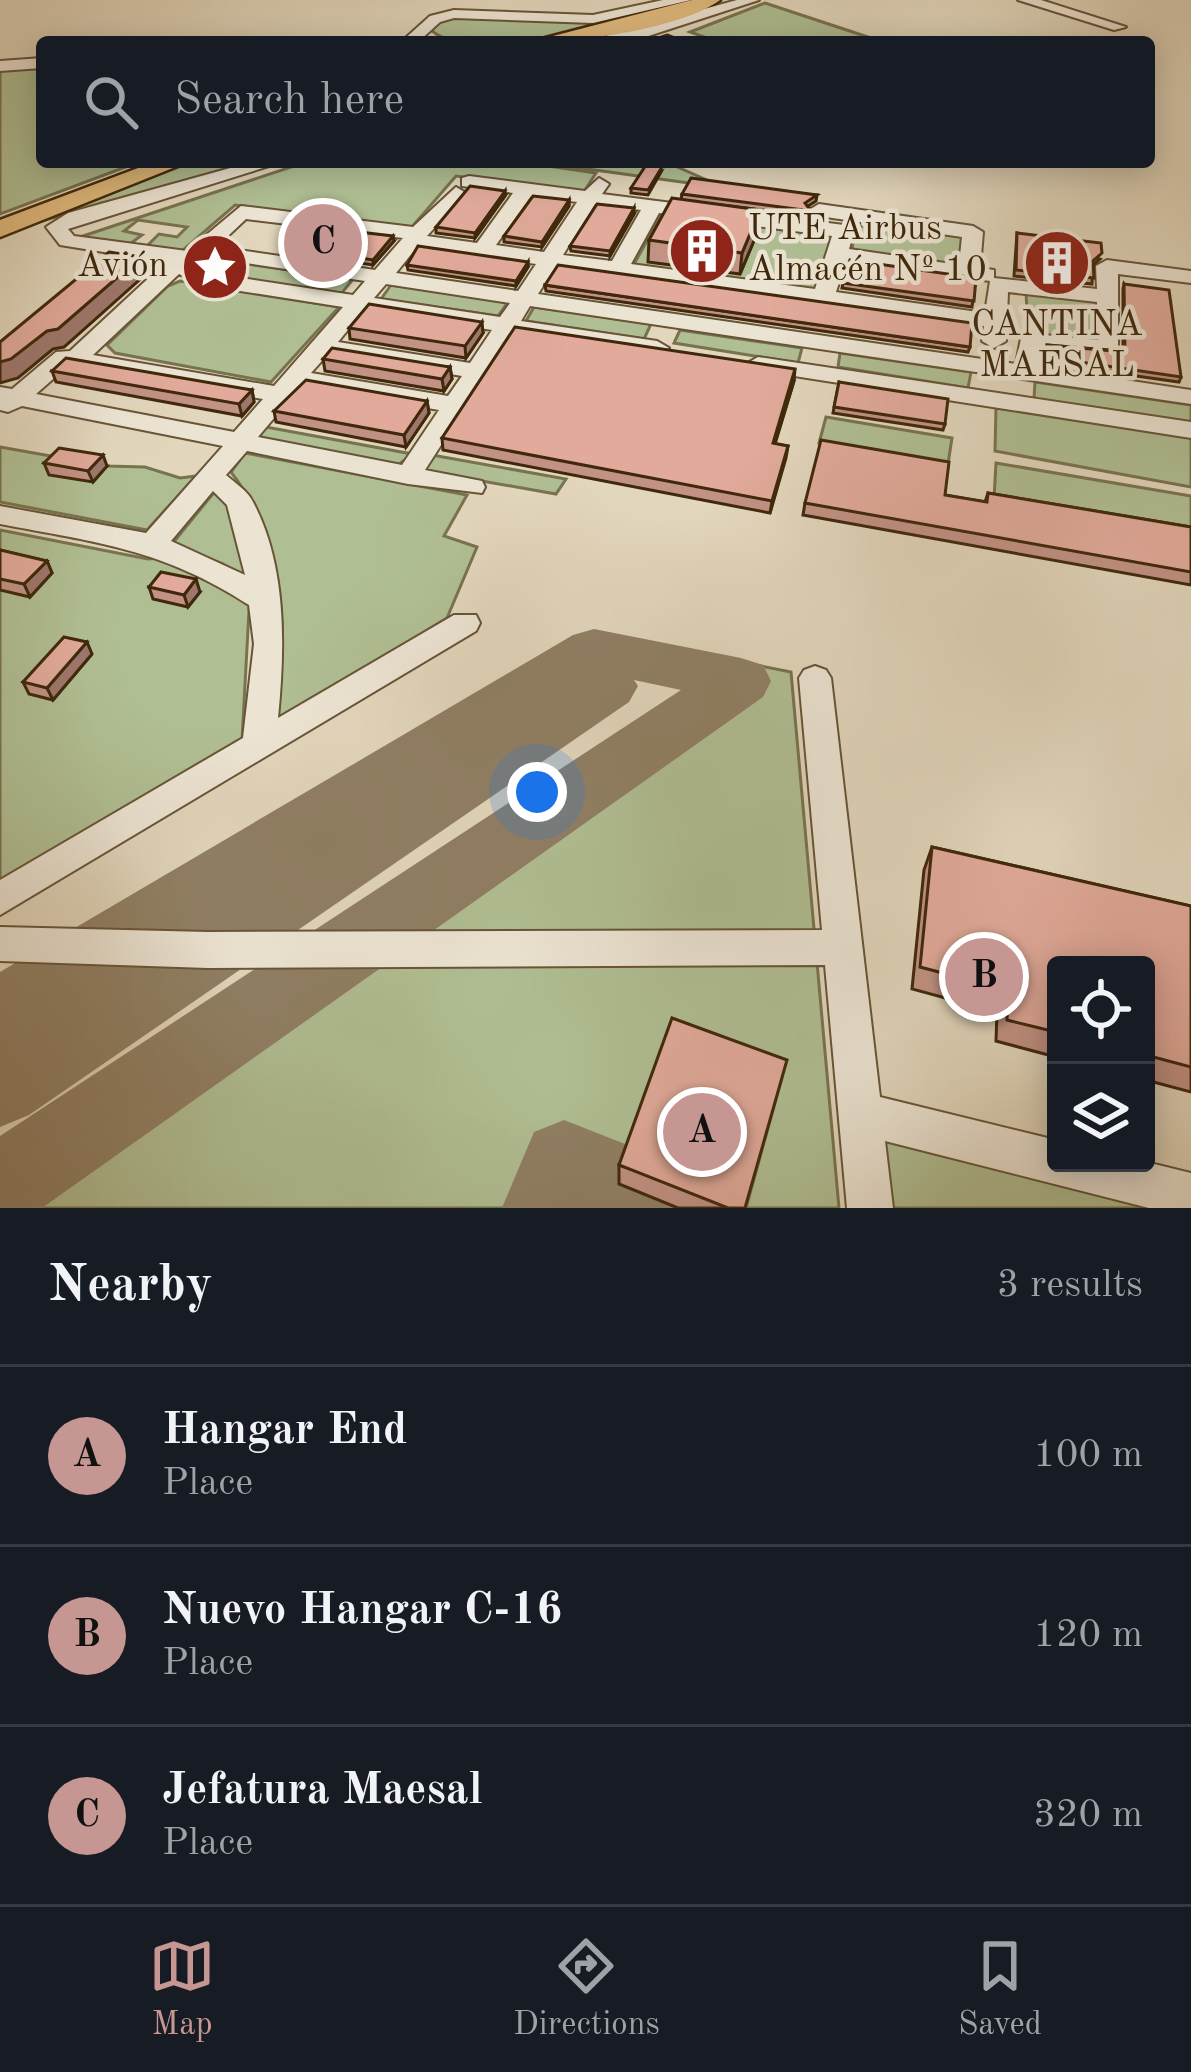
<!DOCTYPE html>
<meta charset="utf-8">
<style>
:root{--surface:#171b24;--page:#20242c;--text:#f1f3f6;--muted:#9ea1a6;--line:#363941;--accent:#c59692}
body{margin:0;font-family:"Old Standard TT",serif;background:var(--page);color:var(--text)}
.controls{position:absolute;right:36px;bottom:36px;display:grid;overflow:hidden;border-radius:12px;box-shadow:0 6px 30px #0003}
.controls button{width:108px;height:108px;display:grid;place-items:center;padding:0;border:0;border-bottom:3px solid var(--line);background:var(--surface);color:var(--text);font:60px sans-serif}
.you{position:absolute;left:537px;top:792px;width:42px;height:42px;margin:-30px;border:9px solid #fff;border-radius:50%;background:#1a73e8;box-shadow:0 0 0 18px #1a73e833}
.badge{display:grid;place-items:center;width:78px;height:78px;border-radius:50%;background:var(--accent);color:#111;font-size:39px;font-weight:700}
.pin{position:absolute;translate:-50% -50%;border:6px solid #fff;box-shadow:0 3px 12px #0006}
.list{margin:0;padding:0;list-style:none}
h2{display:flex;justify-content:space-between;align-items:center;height:156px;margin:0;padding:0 48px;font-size:51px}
h2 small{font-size:39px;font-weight:400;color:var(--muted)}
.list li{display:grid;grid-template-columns:78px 1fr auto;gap:36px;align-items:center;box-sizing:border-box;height:180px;padding:0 48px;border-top:3px solid var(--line)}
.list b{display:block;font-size:45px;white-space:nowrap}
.list p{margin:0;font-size:39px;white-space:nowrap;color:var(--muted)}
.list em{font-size:39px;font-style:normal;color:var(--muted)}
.icon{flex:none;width:66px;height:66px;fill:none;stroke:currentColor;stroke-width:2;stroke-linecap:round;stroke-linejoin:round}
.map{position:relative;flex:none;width:1191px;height:1208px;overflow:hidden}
.search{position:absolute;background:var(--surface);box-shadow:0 6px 30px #0003;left:36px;right:36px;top:36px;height:132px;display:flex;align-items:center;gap:30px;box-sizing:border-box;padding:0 42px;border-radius:12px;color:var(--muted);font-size:45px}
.sheet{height:696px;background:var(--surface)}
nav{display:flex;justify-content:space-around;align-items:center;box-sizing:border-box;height:168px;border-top:3px solid var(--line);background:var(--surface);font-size:33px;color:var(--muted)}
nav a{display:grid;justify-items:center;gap:6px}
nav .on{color:var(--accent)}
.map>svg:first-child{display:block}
</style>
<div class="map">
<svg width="1191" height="1208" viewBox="0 0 1191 1208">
<rect width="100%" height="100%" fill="#e2d6bc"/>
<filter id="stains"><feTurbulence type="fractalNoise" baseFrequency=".00167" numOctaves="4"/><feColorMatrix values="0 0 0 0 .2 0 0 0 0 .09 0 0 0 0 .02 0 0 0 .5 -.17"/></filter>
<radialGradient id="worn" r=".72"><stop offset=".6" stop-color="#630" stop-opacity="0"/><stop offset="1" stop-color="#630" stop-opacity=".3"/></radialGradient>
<g fill="#b0be93" stroke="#78734f" stroke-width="3">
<polygon points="765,3 883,42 718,42 690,32"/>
<path d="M452 17 587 21 631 17C586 31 472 63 432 31L433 25Z"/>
<polygon points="42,65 42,162 139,162 0,214 0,68"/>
<polygon points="187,162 256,162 23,226"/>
<polygon points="306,162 520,162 596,173 583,193 456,176 411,228 235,205 182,251 147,246 159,234 177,237 187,227 138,220 124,231 142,235 130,244 80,237"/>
<polygon points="537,162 666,162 725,188"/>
<polygon points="663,212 833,233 815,291 633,266"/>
<polygon points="865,220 964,235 961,267 852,250 855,225 863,226"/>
<polygon points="225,261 353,279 341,294 221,276 215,272"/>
<polygon points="180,281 339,307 271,382 115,353 107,345 168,286"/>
<polygon points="391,285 508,302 498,316 381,299"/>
<polygon points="1026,292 1096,300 1100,343 1028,332"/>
<polygon points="534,307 651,324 644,339 526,321"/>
<polygon points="680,330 802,348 798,363 674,343"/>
<polygon points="840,353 971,372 968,388 838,367"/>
<polygon points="1035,382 1191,405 1191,424 1034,399"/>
<polygon points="996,408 1191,437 1191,487 995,451"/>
<polygon points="826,417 952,438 948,464 819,443"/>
<polygon points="266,427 412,454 397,466 265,441 258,436"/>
<polygon points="0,447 107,466 145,467 180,478 196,476 147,530 0,502"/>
<path d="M245 453 467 495 444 536 477 547 447 618 275 725C289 637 288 546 231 472Z"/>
<polygon points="432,455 566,479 556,494 431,472 424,468"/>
<polygon points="996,463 1191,496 1191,532 994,499"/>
<polygon points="216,490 235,517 252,584 223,564 172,544"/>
<polygon points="0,530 148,559 184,556 250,592 242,740 0,885"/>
<polygon points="756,665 791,672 839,1208 746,1208 781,1081 619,1184 564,1163 545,1208 0,1208 0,1190 426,892 741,681"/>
<polygon points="862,1114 1059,1163 1191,1208 875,1208"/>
</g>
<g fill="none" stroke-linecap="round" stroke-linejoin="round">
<g fill="#907f64" fill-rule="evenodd">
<polygon points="594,629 741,658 763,665 771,681 763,697 42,1208 0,1208 0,1136 681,690 634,680 638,686 629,702 29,1115 0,1127 0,972 573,635"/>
<polygon points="564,1120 709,1177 721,1208 502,1208 534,1132"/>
</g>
<defs>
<g id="minor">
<polygon points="663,0 691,0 593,23 454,18 440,22 418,42 401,42 430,16 454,10 593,15"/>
<polygon points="737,0 759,0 633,41 583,42"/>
<polygon points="1018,0 1041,0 1126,27 1114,30"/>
<polygon points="42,58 42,68 0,71 0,61"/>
<path d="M252 162H282L68 229 74 236 187 251 241 206 413 227 456 187 466 193 427 236 477 243 513 193 462 186V178L469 176 585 191 599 178 609 184 602 194 844 225 854 231 849 249 959 265 962 237 819 216 809 210 819 204 973 226 983 232 980 268 994 270V278L1097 289 1096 266 1107 260 1191 271V283L1118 274V354L1041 346 1039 367 1191 390V404L530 306 521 321 657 341 669 348 657 355 513 333 425 470 482 481 485 487 482 493 408 484 247 451 226 475C235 483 248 491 253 502 287 566 285 648 278 718L454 615H476L480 623 476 631 0 915V880L243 738 254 644 249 605C162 549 100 543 0 524V506L146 533 223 446 22 406 8 412 0 410V387L12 389 56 352 70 351 166 262 60 245 46 227 68 213ZM531 196 577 202 544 252 496 245ZM595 204 641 210 612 261 563 255ZM659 213 832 236 815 289 631 264ZM246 219 403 238 375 270 239 250 212 251ZM417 247 536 264 518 291 396 273ZM846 261 990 281 985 313 836 292ZM239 262 365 281 353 295 208 273 192 264ZM556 266 984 326 982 341 994 348 1006 341 1008 292 1097 302 1098 340 1022 333 1016 364 538 294ZM179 274 202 285 343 307 274 386 93 355ZM386 284 510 303 500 317 374 298ZM364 310 492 330 470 363 338 342ZM328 354 462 376 448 396 311 373ZM69 365 75 366 263 399 234 432 36 394ZM301 386 439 410 402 465 258 437ZM213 491 227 505 245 575 171 541Z"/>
<polygon points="758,357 1191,422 1191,438 750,369 746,364"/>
<polygon points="815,666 826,670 831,678 880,1097 1056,1140 1056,1163 1146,1162 1191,1173 1191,1208 1149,1208 885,1141 893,1208 847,1208 825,965 208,968 0,961 0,927 208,932 822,930 799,678 804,670"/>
</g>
<g id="major">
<path d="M692 0H720C680 29 581 42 530 42Z"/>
<polygon points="154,162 188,162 0,237 0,220"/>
</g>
</defs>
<use href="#minor" stroke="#685437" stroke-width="4"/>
<use href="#major" stroke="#3f280b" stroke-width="5"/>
<use href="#minor" fill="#ece4d3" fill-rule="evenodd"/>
<use href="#major" fill="#e1bb7e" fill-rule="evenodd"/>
</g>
<g fill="#c29285" stroke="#3f280b" stroke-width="3">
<polygon points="661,172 648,195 631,193 631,188"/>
<polygon points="682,194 817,195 816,201 808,206 811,211 811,216 681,200"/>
<polygon points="505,196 475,238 436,233 436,227"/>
<polygon points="569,200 569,206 542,247 504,242 504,236"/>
<polygon points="634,214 610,256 571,251 570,246"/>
<polygon points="758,231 740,274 648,262 649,240"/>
<polygon points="1017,233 1100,259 1093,265 1092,284 1014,276"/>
<polygon points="394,241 373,265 296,254 295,248"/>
<polygon points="407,265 528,267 516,286 408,270"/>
<polygon points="976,278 972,307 842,288 843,283"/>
<polygon points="1124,284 1181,377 1179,382 1044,363 1047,345 1123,351 1123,289"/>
<polygon points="545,285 970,347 968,352 546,291"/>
<polygon points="349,328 483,333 466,358 350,339"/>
<polygon points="323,359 450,367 452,379 444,391 325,371"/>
<polygon points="52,371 252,390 254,402 242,416 56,382"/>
<polygon points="794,381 775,444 788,446 770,513 443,450 442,438"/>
<polygon points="839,382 945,424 943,430 833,413"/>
<polygon points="427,401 429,413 406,447 276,422 274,411"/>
<polygon points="44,463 107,466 93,482 49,475"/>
<polygon points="988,493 1191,527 1191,585 803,515 805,503 945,495 985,502"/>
<polygon points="0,550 47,561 52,573 30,597 0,590"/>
<polygon points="149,587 200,592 188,607 153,599"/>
<polygon points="92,654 53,700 29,694 23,682"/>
<polygon points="932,847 1191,906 1191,1092 1146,1080 1146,965 1056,965 1056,1057 996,1041 997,1012 912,989 924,870"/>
<polygon points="619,1165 746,1208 678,1208 619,1184"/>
</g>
<g fill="#9e776c" stroke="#3f280b" stroke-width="3">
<polygon points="505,191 505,196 475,238 475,233"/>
<polygon points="569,200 569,206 542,247 542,242"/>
<polygon points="634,208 634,214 610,256 610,251"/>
<polygon points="760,210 758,231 740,274 742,253"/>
<polygon points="393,236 394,241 373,265 373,260"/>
<polygon points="141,257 146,274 64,347 53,349 18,378 0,383 0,362"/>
<polygon points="528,262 528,267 516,286 516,281"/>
<polygon points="482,322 483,333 466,358 465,346"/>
<polygon points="450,367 452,379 444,391 442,379"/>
<polygon points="795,369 794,381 771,455 773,443"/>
<polygon points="252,390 254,402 242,416 239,404"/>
<polygon points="427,401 429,413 406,447 404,435"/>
<polygon points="788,446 786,458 770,513 772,501"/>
<polygon points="103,455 107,466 93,482 88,471"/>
<polygon points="47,561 52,573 30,597 24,584"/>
<polygon points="196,579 200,592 188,607 184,595"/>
<polygon points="87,642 92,654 53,700 47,688"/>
</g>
<g fill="#e1aa9b" stroke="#3f280b" stroke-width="3">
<polygon points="667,35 685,42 647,42"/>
<polygon points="648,162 654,162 662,167 648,190 631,188"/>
<polygon points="691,178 817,195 805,203 811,211 682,194"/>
<polygon points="470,186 505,191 475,233 436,227"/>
<polygon points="533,196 569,200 542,242 504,236"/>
<polygon points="672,198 760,210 742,253 649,240"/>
<polygon points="597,204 634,208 610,251 570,246"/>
<polygon points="316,227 393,236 373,260 295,248"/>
<polygon points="1017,233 1101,243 1102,253 1093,261 1094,278 1016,270"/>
<polygon points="418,246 528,262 516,281 407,265"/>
<polygon points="109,252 141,257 58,329 47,331 11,359 0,362 0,342"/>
<polygon points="850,260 976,278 974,301 843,283"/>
<polygon points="558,265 972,323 970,347 545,285"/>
<polygon points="1124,284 1169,290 1181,377 1046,357 1047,345 1125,352"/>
<polygon points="369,304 482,322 465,346 349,328"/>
<polygon points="515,327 795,369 773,443 788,446 772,501 442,438"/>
<polygon points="332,348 450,367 442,379 323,359"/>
<polygon points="66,358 252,390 239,404 52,371"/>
<polygon points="306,380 427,401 404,435 274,411"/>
<polygon points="839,382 948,399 945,424 834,407"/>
<polygon points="821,440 949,462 945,495 987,502 988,493 1191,527 1191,572 805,503"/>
<polygon points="59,448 103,455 88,471 44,463"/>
<polygon points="0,550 47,561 24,584 0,579"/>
<polygon points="161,572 196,579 184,595 149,587"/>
<polygon points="64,637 87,642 47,688 23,682"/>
<polygon points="932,847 1191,906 1191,1067 1146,1055 1146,965 1056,965 1056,1032 1007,1020 1008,990 920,967"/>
<polygon points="672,1018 787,1060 745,1208 728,1208 619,1165"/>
</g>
<defs>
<symbol id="building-disc" viewBox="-11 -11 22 22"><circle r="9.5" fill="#8f2418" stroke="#ece4d3"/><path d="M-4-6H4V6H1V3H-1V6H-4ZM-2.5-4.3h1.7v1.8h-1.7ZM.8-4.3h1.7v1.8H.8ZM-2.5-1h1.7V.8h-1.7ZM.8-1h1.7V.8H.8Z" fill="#fff"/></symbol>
<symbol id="sight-disc" viewBox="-11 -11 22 22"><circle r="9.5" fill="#8f2418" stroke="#ece4d3"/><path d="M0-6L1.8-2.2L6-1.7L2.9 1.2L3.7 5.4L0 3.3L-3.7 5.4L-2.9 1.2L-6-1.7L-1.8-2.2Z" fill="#fff"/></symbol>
</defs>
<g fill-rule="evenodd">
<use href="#building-disc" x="664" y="213" width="76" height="76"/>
<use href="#building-disc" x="1019" y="225" width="76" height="76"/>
<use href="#sight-disc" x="177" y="229" width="76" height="76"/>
</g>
<g text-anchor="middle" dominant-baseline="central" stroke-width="9" stroke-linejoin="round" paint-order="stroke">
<g font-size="36" fill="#3f280b" stroke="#ece4d3" text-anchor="start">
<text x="748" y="230">UTE Airbus<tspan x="748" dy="41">Almacén Nº 10</tspan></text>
<text x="168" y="267" text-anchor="end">Avión</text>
<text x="1057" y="326" text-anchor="middle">CANTINA<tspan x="1057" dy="41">MAESAL</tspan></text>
</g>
</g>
<rect width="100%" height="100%" filter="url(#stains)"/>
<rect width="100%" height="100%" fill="url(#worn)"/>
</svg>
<div class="controls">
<button><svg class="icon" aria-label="locate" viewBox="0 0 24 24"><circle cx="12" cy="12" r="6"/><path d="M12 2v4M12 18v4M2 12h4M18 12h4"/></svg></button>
<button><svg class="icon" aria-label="layers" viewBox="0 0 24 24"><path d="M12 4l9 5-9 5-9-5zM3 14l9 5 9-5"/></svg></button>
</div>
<div class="you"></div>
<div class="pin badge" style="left:702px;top:1132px">A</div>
<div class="pin badge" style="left:984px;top:977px">B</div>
<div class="pin badge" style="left:323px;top:243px">C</div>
<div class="search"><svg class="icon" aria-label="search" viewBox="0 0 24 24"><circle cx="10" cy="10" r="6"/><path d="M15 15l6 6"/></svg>Search here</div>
</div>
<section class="sheet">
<h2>Nearby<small>3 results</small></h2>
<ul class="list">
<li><span class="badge">A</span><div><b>Hangar End</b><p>Place</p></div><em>100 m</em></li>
<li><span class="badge">B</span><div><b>Nuevo Hangar C-16</b><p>Place</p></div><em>120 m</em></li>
<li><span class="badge">C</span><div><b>Jefatura Maesal</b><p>Place</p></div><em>320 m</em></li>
</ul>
</section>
<nav>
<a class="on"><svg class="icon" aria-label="map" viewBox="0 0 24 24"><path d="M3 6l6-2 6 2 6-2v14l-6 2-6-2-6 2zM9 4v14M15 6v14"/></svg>Map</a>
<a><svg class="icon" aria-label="directions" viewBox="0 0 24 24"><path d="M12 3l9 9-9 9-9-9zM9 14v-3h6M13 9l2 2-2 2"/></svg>Directions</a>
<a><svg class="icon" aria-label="saved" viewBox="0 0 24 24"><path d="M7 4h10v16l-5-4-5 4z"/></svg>Saved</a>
</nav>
